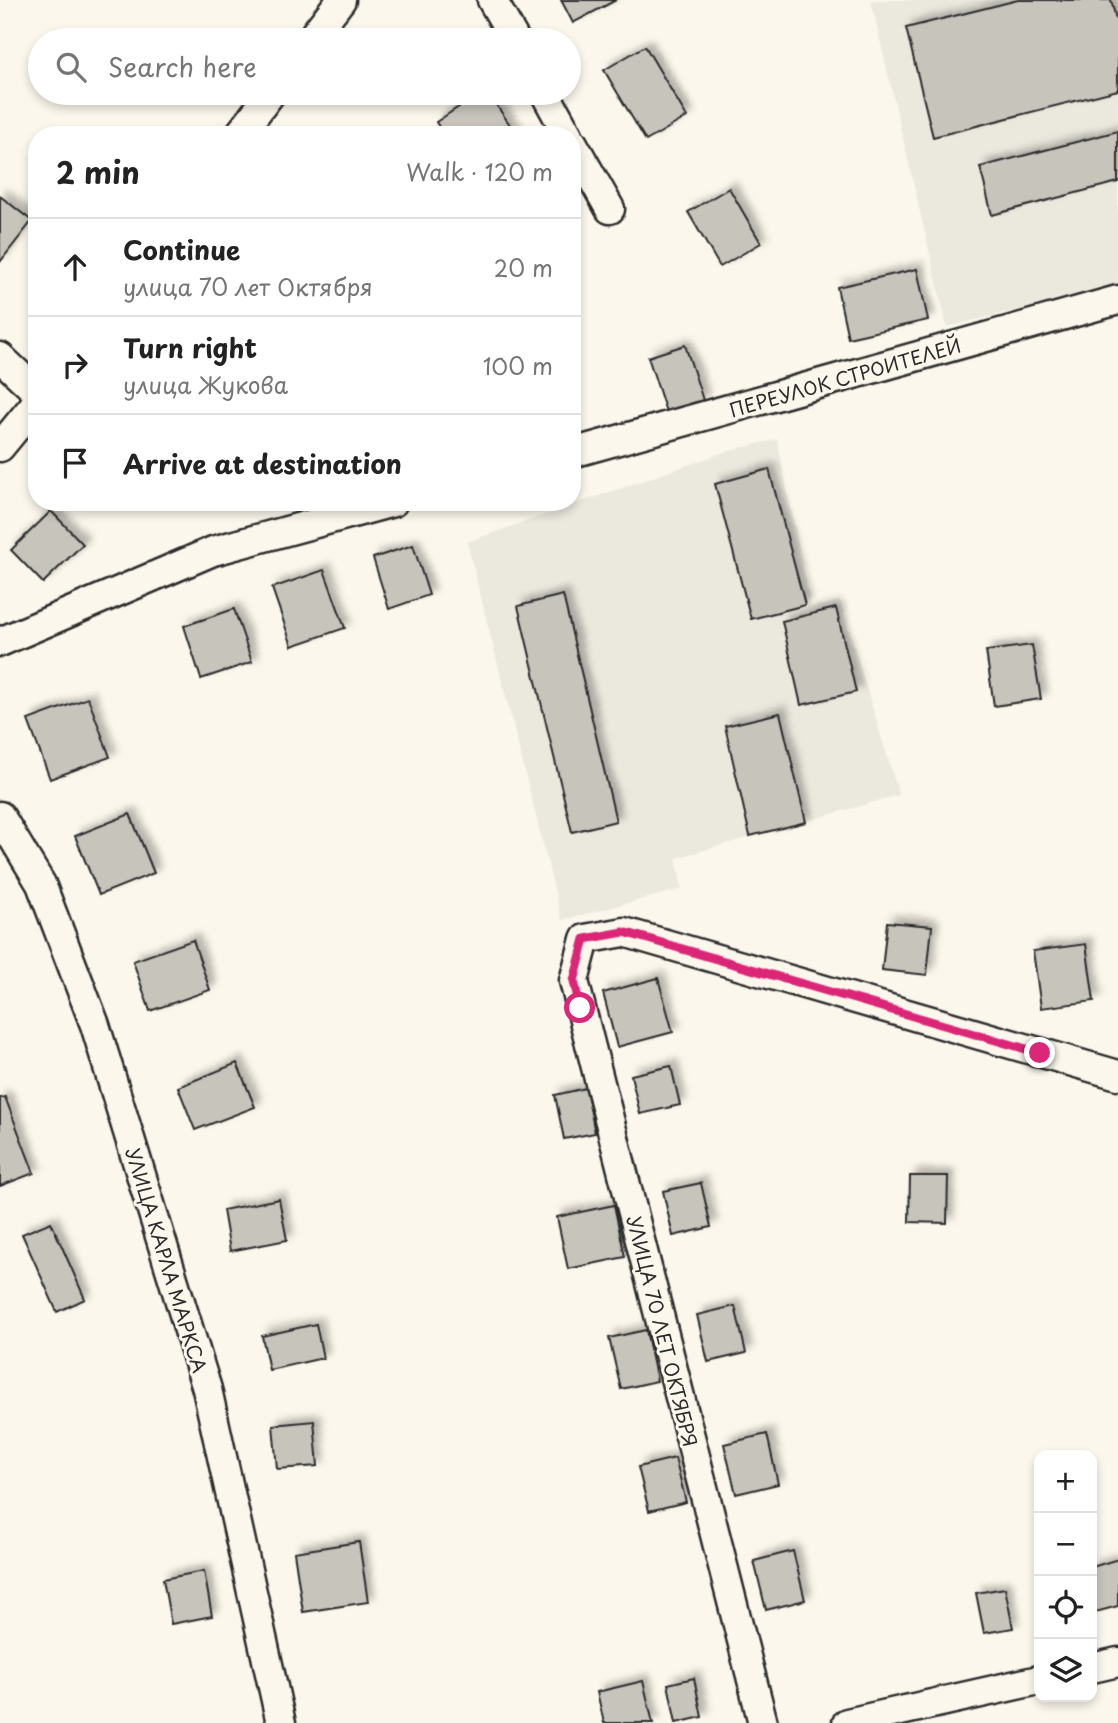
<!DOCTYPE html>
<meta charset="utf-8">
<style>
:root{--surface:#fff;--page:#f2f2f2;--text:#222;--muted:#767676;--line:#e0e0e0}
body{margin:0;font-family:"Playpen Sans",sans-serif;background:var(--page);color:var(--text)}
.controls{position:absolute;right:21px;bottom:21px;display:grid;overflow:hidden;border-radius:14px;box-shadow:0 4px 10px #0003}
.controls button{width:63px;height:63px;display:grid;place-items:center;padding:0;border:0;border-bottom:2px solid var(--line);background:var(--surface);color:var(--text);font:35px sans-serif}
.stop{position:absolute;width:21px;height:21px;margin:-16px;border:5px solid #db2777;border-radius:50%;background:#fff}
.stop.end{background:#db2777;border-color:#fff;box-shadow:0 2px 7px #0008}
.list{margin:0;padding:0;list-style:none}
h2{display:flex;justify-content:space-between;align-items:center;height:91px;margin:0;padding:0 28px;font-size:30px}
h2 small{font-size:23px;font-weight:400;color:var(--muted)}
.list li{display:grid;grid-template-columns:46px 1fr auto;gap:21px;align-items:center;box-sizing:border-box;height:98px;padding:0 28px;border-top:2px solid var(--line)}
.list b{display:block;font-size:26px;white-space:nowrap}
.list p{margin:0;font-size:23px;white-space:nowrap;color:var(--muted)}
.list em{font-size:23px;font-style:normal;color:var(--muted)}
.icon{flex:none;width:38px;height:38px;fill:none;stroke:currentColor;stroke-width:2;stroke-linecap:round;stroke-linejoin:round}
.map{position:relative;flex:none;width:1118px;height:1723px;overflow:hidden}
.search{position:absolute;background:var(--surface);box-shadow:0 4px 10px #0003;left:28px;top:28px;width:553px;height:77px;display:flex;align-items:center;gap:18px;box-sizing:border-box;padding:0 24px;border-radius:38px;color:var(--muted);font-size:26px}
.panel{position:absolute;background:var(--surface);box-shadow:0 4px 10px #0003;left:28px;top:126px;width:553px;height:385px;border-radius:28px}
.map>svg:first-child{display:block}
</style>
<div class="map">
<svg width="1118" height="1723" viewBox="0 0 1118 1723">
<defs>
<filter id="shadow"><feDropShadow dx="6" dy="-6" stdDeviation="3.5" flood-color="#0004"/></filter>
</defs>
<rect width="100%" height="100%" fill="#fbf7ec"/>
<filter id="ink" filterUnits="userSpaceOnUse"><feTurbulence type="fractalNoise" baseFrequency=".0143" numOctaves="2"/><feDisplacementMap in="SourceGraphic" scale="14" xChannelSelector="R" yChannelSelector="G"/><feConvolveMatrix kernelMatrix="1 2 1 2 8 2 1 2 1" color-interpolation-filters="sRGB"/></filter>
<g filter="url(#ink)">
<g fill="#ebe8de">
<polygon points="876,0 1118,0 1118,286 947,327 871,1"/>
<polygon points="777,439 811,607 840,601 899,795 676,858 682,889 562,920 467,542 725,452"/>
</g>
<g fill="#c7c4bc" stroke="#2b2b2b" stroke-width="2" filter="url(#shadow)">
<polygon points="561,0 616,0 573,23"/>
<polygon points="1018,0 1111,0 1118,27 1118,90 933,137 906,28"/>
<polygon points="645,46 687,117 646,141 604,70"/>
<polygon points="480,93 488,93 517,135 444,135 436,122"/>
<polygon points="1118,131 1118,182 992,215 980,167"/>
<polygon points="729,188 761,243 720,267 688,212"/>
<polygon points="0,196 32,221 0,262"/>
<polygon points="917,269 928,320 848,338 837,287"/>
<polygon points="685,345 703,400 666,412 648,357"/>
<polygon points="769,469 805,605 751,619 715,484"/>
<polygon points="51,511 83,544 43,583 11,550"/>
<polygon points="413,545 429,595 389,609 373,558"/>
<polygon points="324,570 345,628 292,646 272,588"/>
<polygon points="563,595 616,821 572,832 518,606"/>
<polygon points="836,608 856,692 801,705 782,621"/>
<polygon points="234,609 252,662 201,679 184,626"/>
<polygon points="1032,645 1041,699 994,706 986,651"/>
<polygon points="88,698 110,757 50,779 28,720"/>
<polygon points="780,713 806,822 750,836 725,726"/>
<polygon points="130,814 154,873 99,895 75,836"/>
<polygon points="887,922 932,926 927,975 882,970"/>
<polygon points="193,940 210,990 150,1011 133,961"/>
<polygon points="1086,944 1094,1001 1041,1008 1033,951"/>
<polygon points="658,978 673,1032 617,1047 603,993"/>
<polygon points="237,1063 255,1107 195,1130 178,1087"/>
<polygon points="671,1066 680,1105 640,1114 631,1075"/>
<polygon points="586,1088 595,1133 564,1139 555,1095"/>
<polygon points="5,1097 34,1173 0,1186 0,1098"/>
<polygon points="910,1176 948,1176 947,1223 909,1222"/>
<polygon points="701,1183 711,1227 673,1236 663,1191"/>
<polygon points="279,1199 287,1240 230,1251 223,1210"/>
<polygon points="614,1205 625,1257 568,1269 557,1217"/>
<polygon points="51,1222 85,1299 57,1312 22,1234"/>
<polygon points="735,1306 746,1353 708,1362 697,1315"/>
<polygon points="316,1324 323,1358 269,1370 262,1336"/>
<polygon points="646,1330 657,1381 621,1389 609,1338"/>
<polygon points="314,1421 318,1466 277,1469 273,1425"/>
<polygon points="767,1434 778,1484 736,1494 724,1444"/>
<polygon points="675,1458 686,1502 649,1511 638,1467"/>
<polygon points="359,1542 368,1602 303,1612 294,1552"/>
<polygon points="793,1551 805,1600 766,1610 754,1561"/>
<polygon points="1118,1559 1118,1606 1092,1613 1092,1567"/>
<polygon points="204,1571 212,1616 171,1624 163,1579"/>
<polygon points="1005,1588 1013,1628 984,1633 976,1593"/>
<polygon points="694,1678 702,1717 676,1723 668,1684"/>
<polygon points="643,1681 653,1723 604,1723 597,1692"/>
</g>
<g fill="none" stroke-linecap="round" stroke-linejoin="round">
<defs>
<g id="street">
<polyline points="492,0 515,40"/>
<polyline points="310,40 341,0"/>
<polyline points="545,93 568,135"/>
<polyline points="239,135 271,93"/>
<polyline points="572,142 610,209"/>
<polyline points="0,357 37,392"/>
<polyline points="0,447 37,402"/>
<polyline points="572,453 1118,300"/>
<polyline points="0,642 213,551 393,502"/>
<polyline points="0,816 41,884 95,1025 207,1389 281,1723"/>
<polyline points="1092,1668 1118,1662"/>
<polyline points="763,1723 574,981 585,939 624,932 1118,1075"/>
<polyline points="847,1723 1039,1680"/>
</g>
</defs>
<use href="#street" stroke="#2b2b2b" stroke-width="33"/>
<use href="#street" stroke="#fbf7ec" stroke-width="28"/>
</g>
</g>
<g fill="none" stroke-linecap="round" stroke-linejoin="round" filter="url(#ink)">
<polyline stroke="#db2777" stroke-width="9" points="580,1008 574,981 585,939 624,932 1040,1053"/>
</g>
<g text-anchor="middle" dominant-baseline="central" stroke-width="6" stroke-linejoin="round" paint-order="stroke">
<g font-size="19" fill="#2b2b2b" stroke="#fbf7ec">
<text transform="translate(845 377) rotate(-16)">ПЕРЕУЛОК СТРОИТЕЛЕЙ</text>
<text transform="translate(167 1260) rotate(73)">УЛИЦА КАРЛА МАРКСА</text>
<text transform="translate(663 1331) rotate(76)">УЛИЦА 70 ЛЕТ ОКТЯБРЯ</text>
</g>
</g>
</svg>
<div class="controls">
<button>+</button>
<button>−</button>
<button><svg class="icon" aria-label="locate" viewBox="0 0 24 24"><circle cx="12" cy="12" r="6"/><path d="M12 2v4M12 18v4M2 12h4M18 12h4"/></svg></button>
<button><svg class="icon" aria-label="layers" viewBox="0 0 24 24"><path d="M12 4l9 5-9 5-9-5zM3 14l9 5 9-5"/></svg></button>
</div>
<div class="stop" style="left:580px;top:1008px"></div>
<div class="stop end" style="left:1040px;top:1053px"></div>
<div class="search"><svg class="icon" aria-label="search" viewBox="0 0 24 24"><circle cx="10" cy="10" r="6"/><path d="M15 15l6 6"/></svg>Search here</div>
<section class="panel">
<h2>2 min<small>Walk · 120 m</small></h2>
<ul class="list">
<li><svg class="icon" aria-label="ahead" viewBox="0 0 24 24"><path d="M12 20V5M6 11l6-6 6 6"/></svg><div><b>Continue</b><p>улица 70 лет Октября</p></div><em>20 m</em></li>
<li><svg class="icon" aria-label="right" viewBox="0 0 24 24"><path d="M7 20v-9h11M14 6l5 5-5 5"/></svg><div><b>Turn right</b><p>улица Жукова</p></div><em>100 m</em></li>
<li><svg class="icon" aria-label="arrive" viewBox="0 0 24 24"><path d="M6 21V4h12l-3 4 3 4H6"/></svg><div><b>Arrive at destination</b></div></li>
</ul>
</section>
</div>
